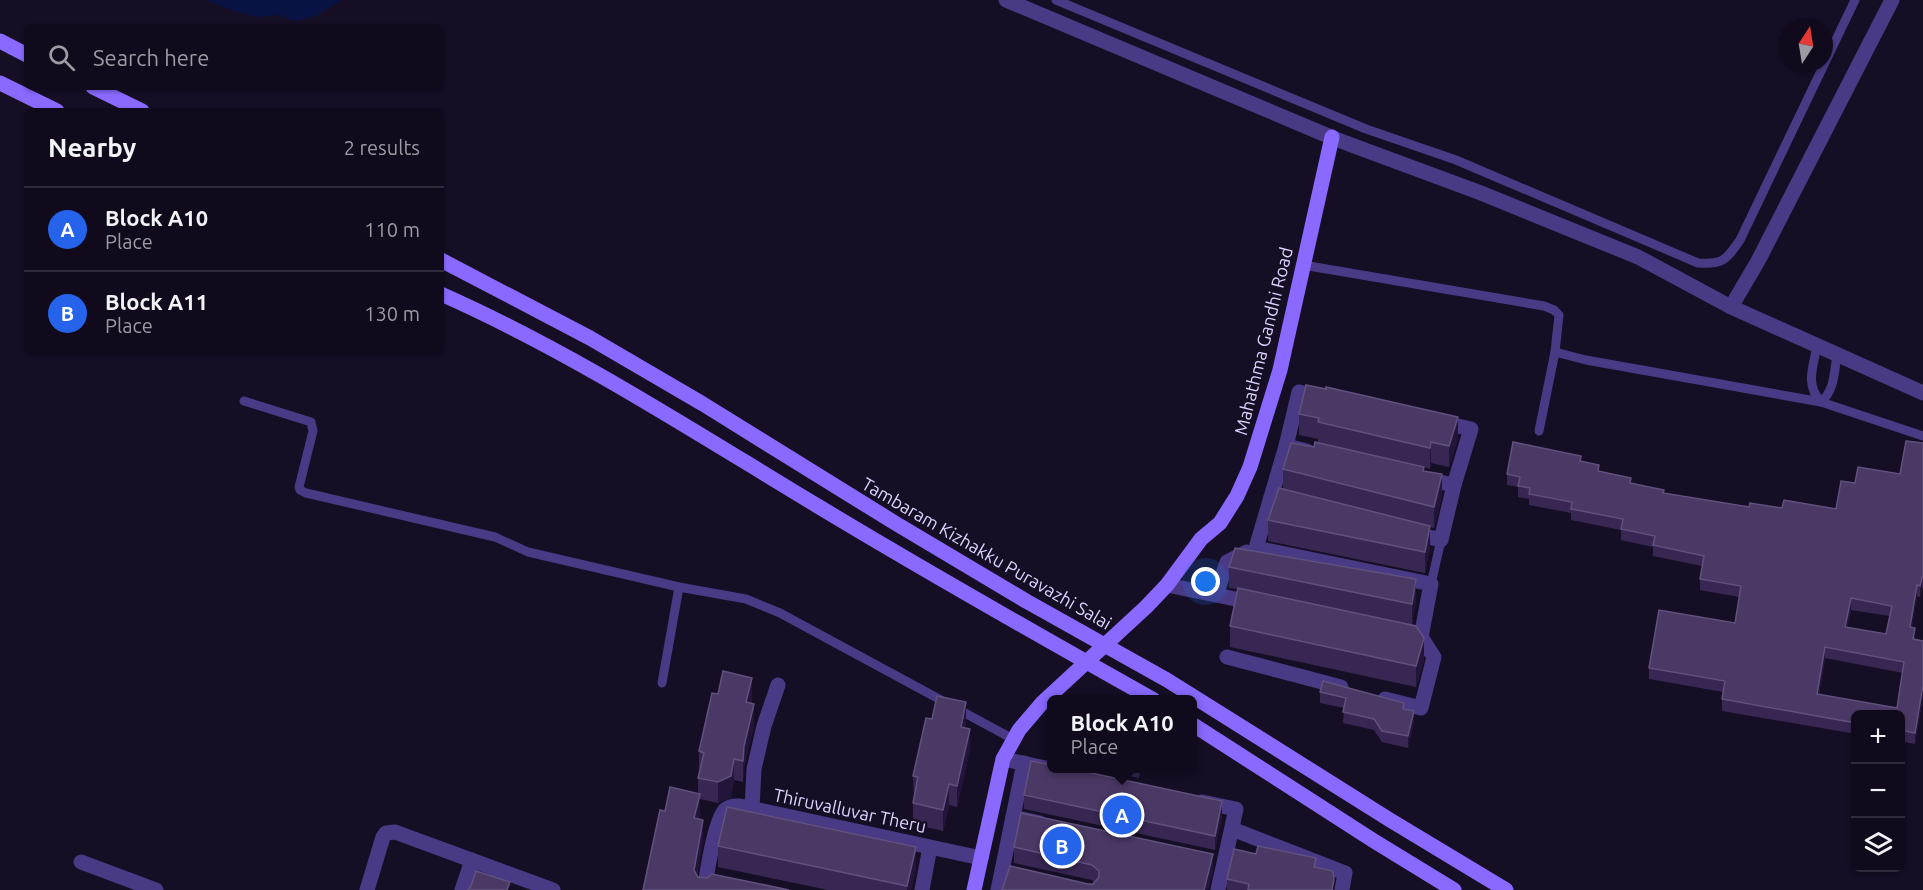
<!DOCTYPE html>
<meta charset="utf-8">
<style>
:root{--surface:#100a1c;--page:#1e1829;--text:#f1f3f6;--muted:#9c9aa3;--line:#302b3b;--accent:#2563eb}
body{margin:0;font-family:Ubuntu,sans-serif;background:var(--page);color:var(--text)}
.controls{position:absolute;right:18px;bottom:18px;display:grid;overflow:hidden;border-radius:9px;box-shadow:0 2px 4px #0004}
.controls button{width:54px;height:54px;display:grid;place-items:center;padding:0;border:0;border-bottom:2px solid var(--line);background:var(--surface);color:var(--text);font:30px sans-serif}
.compass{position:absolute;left:1779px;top:18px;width:54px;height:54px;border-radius:50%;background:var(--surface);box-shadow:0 2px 4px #0004;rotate:12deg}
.you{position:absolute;left:1206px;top:582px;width:21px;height:21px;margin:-15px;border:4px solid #fff;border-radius:50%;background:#1a73e8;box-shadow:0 0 0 9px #1a73e833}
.badge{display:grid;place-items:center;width:39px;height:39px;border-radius:50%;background:var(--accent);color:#fff;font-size:20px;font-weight:700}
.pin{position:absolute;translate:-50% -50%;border:3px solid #fff;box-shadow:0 2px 6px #0006}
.popup{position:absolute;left:1047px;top:695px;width:150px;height:78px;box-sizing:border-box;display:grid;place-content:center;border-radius:9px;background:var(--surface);filter:drop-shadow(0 2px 4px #0005);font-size:20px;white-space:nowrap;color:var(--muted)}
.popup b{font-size:22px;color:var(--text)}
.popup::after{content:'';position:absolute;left:50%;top:100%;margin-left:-12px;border:12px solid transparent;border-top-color:var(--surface)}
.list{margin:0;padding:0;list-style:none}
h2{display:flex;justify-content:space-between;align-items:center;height:78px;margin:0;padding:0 24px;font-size:26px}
h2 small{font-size:20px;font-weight:400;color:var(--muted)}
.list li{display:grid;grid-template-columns:39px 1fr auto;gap:18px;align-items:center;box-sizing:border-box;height:84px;padding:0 24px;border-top:2px solid var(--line)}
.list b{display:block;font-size:22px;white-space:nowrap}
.list p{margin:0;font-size:20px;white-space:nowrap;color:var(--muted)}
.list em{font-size:20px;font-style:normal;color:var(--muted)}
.icon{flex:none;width:33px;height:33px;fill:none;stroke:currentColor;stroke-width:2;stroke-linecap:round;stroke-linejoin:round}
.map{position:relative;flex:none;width:1923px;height:890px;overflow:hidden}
.search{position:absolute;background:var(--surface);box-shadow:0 2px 4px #0004;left:24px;top:24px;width:420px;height:66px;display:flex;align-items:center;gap:15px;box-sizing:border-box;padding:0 21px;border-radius:9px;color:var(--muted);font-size:22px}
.panel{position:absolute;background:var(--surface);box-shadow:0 2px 4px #0004;left:24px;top:108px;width:420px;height:246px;border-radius:9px}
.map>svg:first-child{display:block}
</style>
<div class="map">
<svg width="1923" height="890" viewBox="0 0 1923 890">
<rect width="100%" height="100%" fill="#160e25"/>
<polygon fill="#091343" points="206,0 342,0 316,16 296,21 278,15 258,17 237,12"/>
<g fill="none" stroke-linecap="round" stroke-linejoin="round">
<g stroke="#4a3984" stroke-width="9">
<path d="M1056 0 1366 129 1456 160 1698 263C1723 265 1726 260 1740 240L1855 0"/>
<polyline points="1303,265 1544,306 1554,310 1559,315 1555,352 1586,360 1821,402 1923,436"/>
<path d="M1817 346C1813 367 1805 385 1821 402"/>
<polyline points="244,401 311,422 313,431 299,487 300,490 306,493 495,537 528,552 679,587 746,599 780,613 1013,739"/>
<path d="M1821 402C1835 390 1834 372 1837 355"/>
<polyline points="1539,431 1555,352"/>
<polyline points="1431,584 1441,540"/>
<polyline points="662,683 679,587"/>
</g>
<g stroke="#4a3984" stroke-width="15">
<polyline points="1006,0 1338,140 1481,193 1638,257 1731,307 1923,393"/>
<polyline points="1731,307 1758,261 1892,0"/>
<polyline points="1440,422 1471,429 1454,485"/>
<polyline points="1307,451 1286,446 1299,392 1323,397"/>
<polyline points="1271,497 1286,446"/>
<polyline points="1296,503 1271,497 1256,548 1431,584 1421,637 1405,634"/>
<polyline points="1412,533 1441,540 1454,485 1421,478"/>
<polyline points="1167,585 1255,603"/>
<polyline points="1216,595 1227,562 1247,552"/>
<polyline points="1227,657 1341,687"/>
<polyline points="1385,699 1421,708 1434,657 1421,637"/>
<polyline points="1003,759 1050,769"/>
<polyline points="1202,802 1236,809 1218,890"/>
<polyline points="752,808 754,769 764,726 778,685"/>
<polyline points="1013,817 1040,823"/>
<polyline points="1232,829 1345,873 1342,890"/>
<polyline points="81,862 156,890"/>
<polyline points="367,890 383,837 386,833 395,832 553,890"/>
<polyline points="462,890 472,860"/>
<path d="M704 890C707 874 715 817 726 809 731 805 735 806 740 806L981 858"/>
<polyline points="922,890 930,847"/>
<polyline points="998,890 1024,763"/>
</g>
<g stroke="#8969ff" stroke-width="15">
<polyline points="0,41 27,55"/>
<polyline points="0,83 57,111"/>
<polyline points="93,87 142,111"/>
<polyline points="441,260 590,338 703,404 895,523 1026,601 1167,680 1390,820 1506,890"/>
<path d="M441 294C572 352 693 431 816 505 927 572 1040 636 1154 700"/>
<polyline points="1192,724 1374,841 1454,890"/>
<polyline points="974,890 1003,759 1019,730 1042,703 1146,607 1167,585 1201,539 1220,523 1237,496 1250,467 1280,370 1332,137"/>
</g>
</g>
<g fill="#382753" fill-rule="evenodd">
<polygon points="1299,414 1458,438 1449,467 1431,463 1430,469 1424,467 1424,471 1442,495 1434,528 1430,527 1430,547 1425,573 1268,541 1268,520 1283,489 1283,469 1314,447 1318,442 1318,439 1299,435"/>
<path d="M1923 443V588H1922L1920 597 1917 596 1912 627 1915 639 1923 641V696L1915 744 1900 741V714H1856V734L1722 711V699L1723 692 1649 679V668L1735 623 1739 597 1700 590V579L1702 566 1653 556V547L1621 540V530L1571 520V513L1529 505V499L1518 497V487L1507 485V474L1581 461 1599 471 1631 484 1664 493 1749 507 1836 509 1855 483 1900 474ZM1851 610 1890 616 1886 634 1847 628ZM1825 658 1903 673 1897 708 1819 695Z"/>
<polygon points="1229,567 1416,600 1412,625 1424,659 1416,687 1230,647 1230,626 1237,589 1229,588"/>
<polygon points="1320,692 1404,709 1414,722 1408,748 1382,742 1374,730 1343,723 1344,708 1320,703"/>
<polygon points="752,699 751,703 754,725 744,767 743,782 734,780 731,797 718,803 700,799 700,815 699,819 703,841 697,875 698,877 789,890 643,890 665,811 698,794 698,778 699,773 699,751"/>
<polygon points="966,723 965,728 970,750 957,807 949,805 943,831 913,824 913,803 914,797 913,776"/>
<polygon points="1094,768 1141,768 1139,778"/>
<polygon points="1024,795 1222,816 1215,850 1024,809"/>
<polygon points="718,846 916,868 911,890 828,890 718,867"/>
<polygon points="1014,847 1213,870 1208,890 1002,890 1093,884 1094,883 1092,880 1014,863"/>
<polygon points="1316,867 1334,890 1227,890 1227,879"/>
</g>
<g fill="#231539">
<polygon points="1458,417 1458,438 1449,467 1449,446"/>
<polygon points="1431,442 1431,463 1430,469 1430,448"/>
<polygon points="1442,474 1442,495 1434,528 1434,507"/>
<polygon points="1430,526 1430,547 1425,573 1425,552"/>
<polygon points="1922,577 1922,588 1920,597 1920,586"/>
<polygon points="1416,579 1416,600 1412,625 1412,604"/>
<polygon points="1917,585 1917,596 1910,638 1910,627"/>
<polygon points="1851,598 1851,610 1845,638 1845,627"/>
<polygon points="1424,638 1424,659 1416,687 1416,666"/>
<polygon points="1825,647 1825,658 1817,705 1817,694"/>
<polygon points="752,678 752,699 746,723 746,702"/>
<polygon points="1923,685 1923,696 1915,744 1915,733"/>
<polygon points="966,702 966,723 961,748 961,727"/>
<polygon points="754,704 754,725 744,767 743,782 743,761 744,746"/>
<polygon points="1414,711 1414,722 1408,748 1408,736"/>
<polygon points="970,729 970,750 957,807 957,786"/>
<polygon points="734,759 734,780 731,797 718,803 718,782"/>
<polygon points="949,784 949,805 943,831 943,810"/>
<polygon points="700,794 700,815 694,839 694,818"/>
<polygon points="1222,801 1222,816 1215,850 1215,836"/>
<polygon points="703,820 703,841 694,890 694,870"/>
<polygon points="916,847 916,868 911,890 907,890 907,886"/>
<polygon points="1213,854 1213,870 1208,890 1204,890"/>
</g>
<g fill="#4a3965" stroke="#61517e" stroke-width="1.5" fill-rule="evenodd">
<polygon points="1306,385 1326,389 1326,387 1458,417 1449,446 1431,442 1430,448 1318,422 1319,418 1299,414"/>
<path d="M1906 441 1923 443V577H1922L1920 586 1917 585 1910 627 1915 628 1913 639 1923 641V685L1915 733 1900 730V714H1856V723L1722 699 1725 681 1649 668 1659 610 1735 623 1741 586 1700 579 1704 556 1653 545 1655 536 1621 529 1623 519 1571 509 1572 502 1529 494 1530 488 1518 486 1520 477 1507 474 1513 442 1581 456 1580 461 1599 465 1598 471 1631 478 1630 483 1664 490 1663 493 1749 507 1750 503 1782 508 1784 500 1836 509 1841 481 1855 483 1858 467 1900 474ZM1851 598 1892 606 1886 634 1845 627ZM1825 647 1904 662 1897 708 1817 694Z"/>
<polygon points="1315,442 1424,467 1423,471 1442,474 1434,507 1283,469 1291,443 1314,447"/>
<polygon points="1279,488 1430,526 1425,552 1268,520"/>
<polygon points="1235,548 1416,579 1412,604 1229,567"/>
<polygon points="1238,588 1416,626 1424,638 1416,666 1230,626"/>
<polygon points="723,671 752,678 746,702 754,704 744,746 743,761 734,759 731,776 718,782 698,778 704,753 699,751 712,693 718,694"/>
<polygon points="1323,681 1404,703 1403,709 1414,711 1408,736 1382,731 1374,719 1343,712 1346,698 1320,692"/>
<polygon points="937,696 966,702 961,727 970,729 957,786 949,784 943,810 913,803 918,777 913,776 926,718 932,719"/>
<polygon points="1031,761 1052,765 1052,768 1068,768 1222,801 1215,836 1024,795"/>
<polygon points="670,787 700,794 694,818 703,820 694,870 698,877 707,878 712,874 789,890 643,890 660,810 665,811"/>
<polygon points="727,807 916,847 907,886 718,846"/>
<polygon points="1021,813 1213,854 1204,890 1002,890 1010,866 1088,884 1093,884 1099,877 1099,871 1092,865 1014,847"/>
<polygon points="1258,846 1316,858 1314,867 1333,871 1334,880 1332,890 1248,890 1249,884 1227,879 1234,849 1256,854"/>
<polygon points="476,871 510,882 507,890 468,890 471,886"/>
</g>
<g text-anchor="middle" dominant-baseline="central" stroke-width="4.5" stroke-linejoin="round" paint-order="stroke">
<g font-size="18" fill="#dfd2ff" stroke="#160e25">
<text transform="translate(1263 341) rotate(-76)">Mahathma Gandhi Road</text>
<text transform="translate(987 553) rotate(30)">Tambaram Kizhakku Puravazhi Salai</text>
<text transform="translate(850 810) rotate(12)">Thiruvalluvar Theru</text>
</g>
</g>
</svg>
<div class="controls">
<button>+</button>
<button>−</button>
<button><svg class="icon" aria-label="layers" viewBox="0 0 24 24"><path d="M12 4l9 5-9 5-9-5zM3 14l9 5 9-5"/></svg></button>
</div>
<svg class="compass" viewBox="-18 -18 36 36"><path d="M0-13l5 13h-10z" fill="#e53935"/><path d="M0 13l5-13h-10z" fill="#9c9aa3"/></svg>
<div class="you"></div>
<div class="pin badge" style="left:1122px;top:815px">A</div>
<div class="popup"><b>Block A10</b>Place</div>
<div class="pin badge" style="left:1062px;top:846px">B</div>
<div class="search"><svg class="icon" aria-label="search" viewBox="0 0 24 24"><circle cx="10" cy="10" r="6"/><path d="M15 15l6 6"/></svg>Search here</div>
<section class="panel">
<h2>Nearby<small>2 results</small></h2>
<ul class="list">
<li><span class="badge">A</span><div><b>Block A10</b><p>Place</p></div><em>110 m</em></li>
<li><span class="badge">B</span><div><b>Block A11</b><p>Place</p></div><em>130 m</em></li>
</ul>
</section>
</div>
